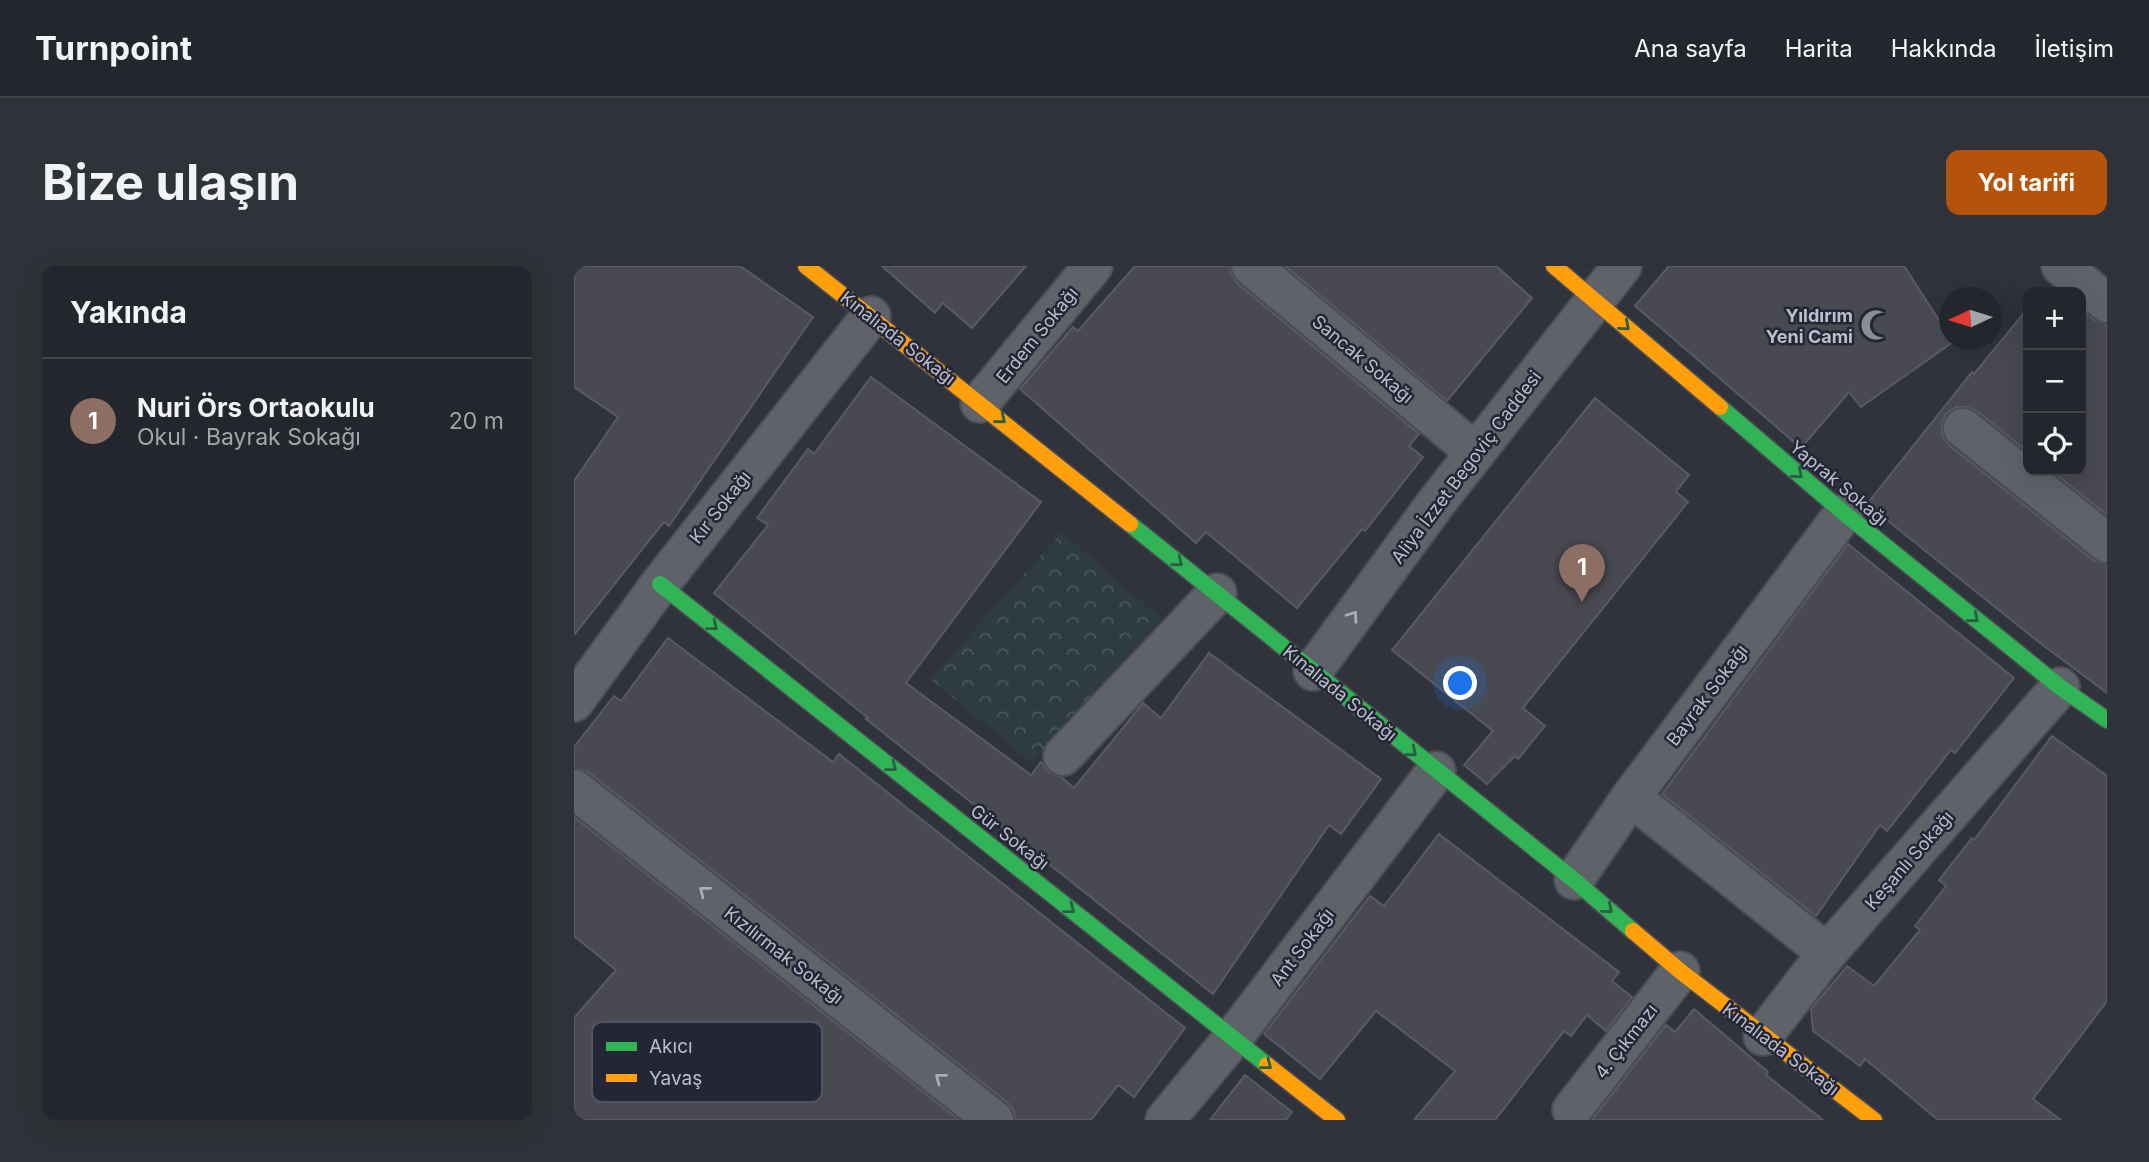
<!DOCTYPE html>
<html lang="tr">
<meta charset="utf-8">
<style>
:root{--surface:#24262d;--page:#303239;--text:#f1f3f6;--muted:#a3a5aa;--line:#414349;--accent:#b45309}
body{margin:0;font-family:Inter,sans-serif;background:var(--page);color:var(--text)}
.controls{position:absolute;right:21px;top:21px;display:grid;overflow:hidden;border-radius:14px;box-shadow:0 7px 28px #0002}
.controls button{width:63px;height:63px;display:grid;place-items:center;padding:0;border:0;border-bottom:2px solid var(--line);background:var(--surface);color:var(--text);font:35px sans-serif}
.compass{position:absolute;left:1365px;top:21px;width:63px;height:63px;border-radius:50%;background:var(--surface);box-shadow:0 7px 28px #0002;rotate:266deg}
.you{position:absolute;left:887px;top:418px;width:24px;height:24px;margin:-18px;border:5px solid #fff;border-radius:50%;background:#1a73e8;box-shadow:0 0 0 10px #1a73e833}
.badge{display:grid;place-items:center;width:46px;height:46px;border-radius:50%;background:var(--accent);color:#fff;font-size:23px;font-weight:700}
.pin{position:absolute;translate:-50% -58px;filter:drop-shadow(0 2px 4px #0008)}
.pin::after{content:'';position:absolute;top:37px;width:24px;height:21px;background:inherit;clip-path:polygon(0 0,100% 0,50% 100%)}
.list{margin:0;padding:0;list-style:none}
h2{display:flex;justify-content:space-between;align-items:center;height:91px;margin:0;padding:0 28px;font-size:30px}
h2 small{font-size:23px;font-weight:400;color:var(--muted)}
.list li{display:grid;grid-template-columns:46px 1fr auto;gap:21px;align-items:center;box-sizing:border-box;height:126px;padding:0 28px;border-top:2px solid var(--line)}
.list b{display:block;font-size:26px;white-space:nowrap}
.list p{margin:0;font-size:23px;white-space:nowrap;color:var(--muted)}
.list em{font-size:23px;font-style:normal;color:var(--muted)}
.icon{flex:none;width:38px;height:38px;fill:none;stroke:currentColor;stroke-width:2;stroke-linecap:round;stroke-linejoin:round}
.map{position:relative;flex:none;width:1533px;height:854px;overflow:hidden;border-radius:14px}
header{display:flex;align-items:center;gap:42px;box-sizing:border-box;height:98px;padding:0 35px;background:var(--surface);border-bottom:2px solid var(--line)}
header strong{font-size:33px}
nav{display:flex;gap:38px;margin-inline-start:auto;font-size:24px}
.intro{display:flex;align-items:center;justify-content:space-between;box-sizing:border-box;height:168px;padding:0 42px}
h1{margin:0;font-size:49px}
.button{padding:18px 32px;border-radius:14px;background:var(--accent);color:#fff;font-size:24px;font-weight:700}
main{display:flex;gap:42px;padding:0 42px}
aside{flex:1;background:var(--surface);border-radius:14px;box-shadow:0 7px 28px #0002}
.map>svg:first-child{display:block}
</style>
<header>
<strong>Turnpoint</strong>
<nav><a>Ana sayfa</a><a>Harita</a><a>Hakkında</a><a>İletişim</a></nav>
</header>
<div class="intro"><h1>Bize ulaşın</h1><a class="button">Yol tarifi</a></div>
<main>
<aside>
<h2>Yakında<small></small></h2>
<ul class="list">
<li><span class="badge" style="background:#8d6e63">1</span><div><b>Nuri Örs Ortaokulu</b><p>Okul · Bayrak Sokağı</p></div><em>20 m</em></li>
</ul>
</aside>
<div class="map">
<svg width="1533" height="854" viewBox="0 0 1533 854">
<defs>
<pattern id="park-crowns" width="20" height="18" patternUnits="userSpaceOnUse" patternTransform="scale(1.75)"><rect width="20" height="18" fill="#2e3b42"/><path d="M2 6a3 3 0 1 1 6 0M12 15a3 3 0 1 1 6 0" fill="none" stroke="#4a565c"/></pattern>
</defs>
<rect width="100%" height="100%" fill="#30323c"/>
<polygon fill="url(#park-crowns)" points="488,266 588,354 458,497 356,413"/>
<g fill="#484951" stroke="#595a63" stroke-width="2">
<polygon points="0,0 166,0 239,51 95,260 90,256 0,369 0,215 44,151 0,121"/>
<polygon points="308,0 452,0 398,62 369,37 361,47"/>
<polygon points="561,0 656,0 657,8 663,17 845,168 835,180 849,191 791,265 788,263 723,342 632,266 622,277 446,123 499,61 504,65"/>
<polygon points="711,0 922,0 958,32 873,135"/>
<polygon points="1095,0 1330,0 1379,76 1287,141 1275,126 1227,182 1061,40"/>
<polygon points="1454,42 1454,186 1403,145 1393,141 1382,141 1372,148 1368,158 1368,169 1375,179 1519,294 1533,298 1533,427 1466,377 1293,238 1398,106 1400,108"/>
<polygon points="1507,44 1520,54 1533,58 1533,249 1478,205 1507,205"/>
<polygon points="297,111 467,236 332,417 457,509 467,496 475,506 487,511 500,522 569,437 587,452 635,387 807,513 767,568 755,559 639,728 292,453 294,452 140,327 194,259 183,252 234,183 240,188"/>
<polygon points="1021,132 1115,209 1102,226 1114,236 949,442 971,460 944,493 941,490 913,518 890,499 919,465 818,384"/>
<polygon points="1274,278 1440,412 1381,487 1377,484 1313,565 1306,559 1242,650 1088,528"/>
<polygon points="94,372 259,496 265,488 611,762 560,831 544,819 517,854 441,854 440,845 434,837 14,506 0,502 0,481 40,430 47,435"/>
<polygon points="1478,470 1533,510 1533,735 1459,833 1487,854 1364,854 1291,793 1286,800 1239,765 1237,743 1273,700 1300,720 1346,664 1341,660 1372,620 1365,614 1398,572 1400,574"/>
<polygon points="0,551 385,854 0,854 0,752 42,704 0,670"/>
<polygon points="865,568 1045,706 1038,715 1058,731 1032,765 1013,749 997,770 990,765 921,854 840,854 881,805 802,745 746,813 690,768 796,630 810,640"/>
<polygon points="1120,743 1194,806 1192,809 1249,854 1018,854 1092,759 1101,766"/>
<polygon points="671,809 718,846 712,854 636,854"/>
</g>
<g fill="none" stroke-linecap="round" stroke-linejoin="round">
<defs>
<g id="street">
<polyline points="677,0 901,186"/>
<polyline points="1487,0 1533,37"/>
<polyline points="406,137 519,0"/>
<polyline points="1389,162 1533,277"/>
<polyline points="739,405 862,237 1048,0"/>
<polyline points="0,436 86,318 297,50"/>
<polyline points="489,490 643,327"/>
<polyline points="0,523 420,854"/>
<polyline points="1057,531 1253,687"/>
<polyline points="1000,614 1057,531 1270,247"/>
<polyline points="1189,770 1253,687 1486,421"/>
<polyline points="998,844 1106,705"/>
<polyline points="591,854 659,772 862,505"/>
</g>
<g id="fast">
<polyline points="1146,141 1270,247 1486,421 1533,454"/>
<polyline points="556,258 1000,614 1059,665"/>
<polyline points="86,318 693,799"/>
</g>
<g id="slow">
<polyline points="232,0 556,258"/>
<polyline points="980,0 1146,141"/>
<polyline points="1059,665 1106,705 1300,854"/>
<polyline points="693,799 763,854"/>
</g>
</defs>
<use href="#street" stroke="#4c4d54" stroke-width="42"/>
<use href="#fast" stroke="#4c4d54" stroke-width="19"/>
<use href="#slow" stroke="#4c4d54" stroke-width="19"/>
<use href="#street" stroke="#60626a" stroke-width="38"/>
<use href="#fast" stroke="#30b455" stroke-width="16"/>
<use href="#slow" stroke="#ff9f0a" stroke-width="16"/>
</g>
<defs><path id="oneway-chevron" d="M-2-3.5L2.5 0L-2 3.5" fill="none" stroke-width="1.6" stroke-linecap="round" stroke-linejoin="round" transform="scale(1.75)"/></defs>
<g stroke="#295f42">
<use href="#oneway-chevron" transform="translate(1051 60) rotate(41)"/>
<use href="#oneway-chevron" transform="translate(427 153) rotate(39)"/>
<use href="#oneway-chevron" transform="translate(1224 208) rotate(41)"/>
<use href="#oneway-chevron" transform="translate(604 296) rotate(39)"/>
<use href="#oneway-chevron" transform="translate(1400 352) rotate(39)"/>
<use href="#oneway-chevron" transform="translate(139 360) rotate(38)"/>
<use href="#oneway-chevron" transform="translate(838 486) rotate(39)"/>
<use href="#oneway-chevron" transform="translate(318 501) rotate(38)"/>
<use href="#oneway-chevron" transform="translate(496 643) rotate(38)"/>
<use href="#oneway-chevron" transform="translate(1034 643) rotate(41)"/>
<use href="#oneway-chevron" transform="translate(693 799) rotate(38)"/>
</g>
<g stroke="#aaacb8">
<use href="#oneway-chevron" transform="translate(779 350) rotate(-54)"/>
<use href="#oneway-chevron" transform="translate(130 625) rotate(-142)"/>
<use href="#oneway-chevron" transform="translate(366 812) rotate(-142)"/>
</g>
<defs>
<symbol id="mosque-bare" viewBox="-9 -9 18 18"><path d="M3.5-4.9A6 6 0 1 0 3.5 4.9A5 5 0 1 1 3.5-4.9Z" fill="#8b8d99" stroke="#242636" stroke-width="2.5" paint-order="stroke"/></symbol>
</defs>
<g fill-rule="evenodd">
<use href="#mosque-bare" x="1280" y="37" width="44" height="44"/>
</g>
<g text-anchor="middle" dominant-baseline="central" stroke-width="5" stroke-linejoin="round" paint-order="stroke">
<g font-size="18" font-weight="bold" fill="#bcbecb" stroke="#242636" text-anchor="end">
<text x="1279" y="49">Yıldırım<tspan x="1279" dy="21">Yeni Cami</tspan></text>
</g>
<g font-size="18" fill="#bcbecb" stroke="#242636">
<text transform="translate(463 69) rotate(-51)">Erdem Sokağı</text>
<text transform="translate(324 72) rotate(38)">Kınalıada Sokağı</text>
<text transform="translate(789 93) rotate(40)">Sancak Sokağı</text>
<text transform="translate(892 201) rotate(-53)">Aliya İzzet Begoviç Caddesi</text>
<text transform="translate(1265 217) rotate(40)">Yaprak Sokağı</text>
<text transform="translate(146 241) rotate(-52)">Kır Sokağı</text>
<text transform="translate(766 427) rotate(39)">Kınalıada Sokağı</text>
<text transform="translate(1133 429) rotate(-53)">Bayrak Sokağı</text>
<text transform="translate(436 571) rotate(38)">Gür Sokağı</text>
<text transform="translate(1335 594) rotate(-49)">Keşanlı Sokağı</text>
<text transform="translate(728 681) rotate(-53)">Ant Sokağı</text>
<text transform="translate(210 689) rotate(38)">Kızılırmak Sokağı</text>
<text transform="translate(1052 775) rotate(-52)">4. Çıkmazı</text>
<text transform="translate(1207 783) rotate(37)">Kınalıada Sokağı</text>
</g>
</g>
<rect x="18" y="756" width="230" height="80" rx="10" fill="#242636" stroke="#525463" stroke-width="2"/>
<rect x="32" y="776" width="31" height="9" fill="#30b455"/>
<rect x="32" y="808" width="31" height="8" fill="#ff9f0a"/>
<g font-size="19" fill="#bcbecb">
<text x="75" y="787">Akıcı</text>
<text x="75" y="819">Yavaş</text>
</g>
</svg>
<div class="controls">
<button>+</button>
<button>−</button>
<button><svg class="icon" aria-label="locate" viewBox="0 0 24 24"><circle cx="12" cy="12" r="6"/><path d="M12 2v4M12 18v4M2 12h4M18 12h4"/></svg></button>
</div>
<svg class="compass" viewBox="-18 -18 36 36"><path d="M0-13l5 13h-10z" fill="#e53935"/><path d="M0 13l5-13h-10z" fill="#a3a5aa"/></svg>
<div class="you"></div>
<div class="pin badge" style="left:1008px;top:336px;background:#8d6e63">1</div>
</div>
</main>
